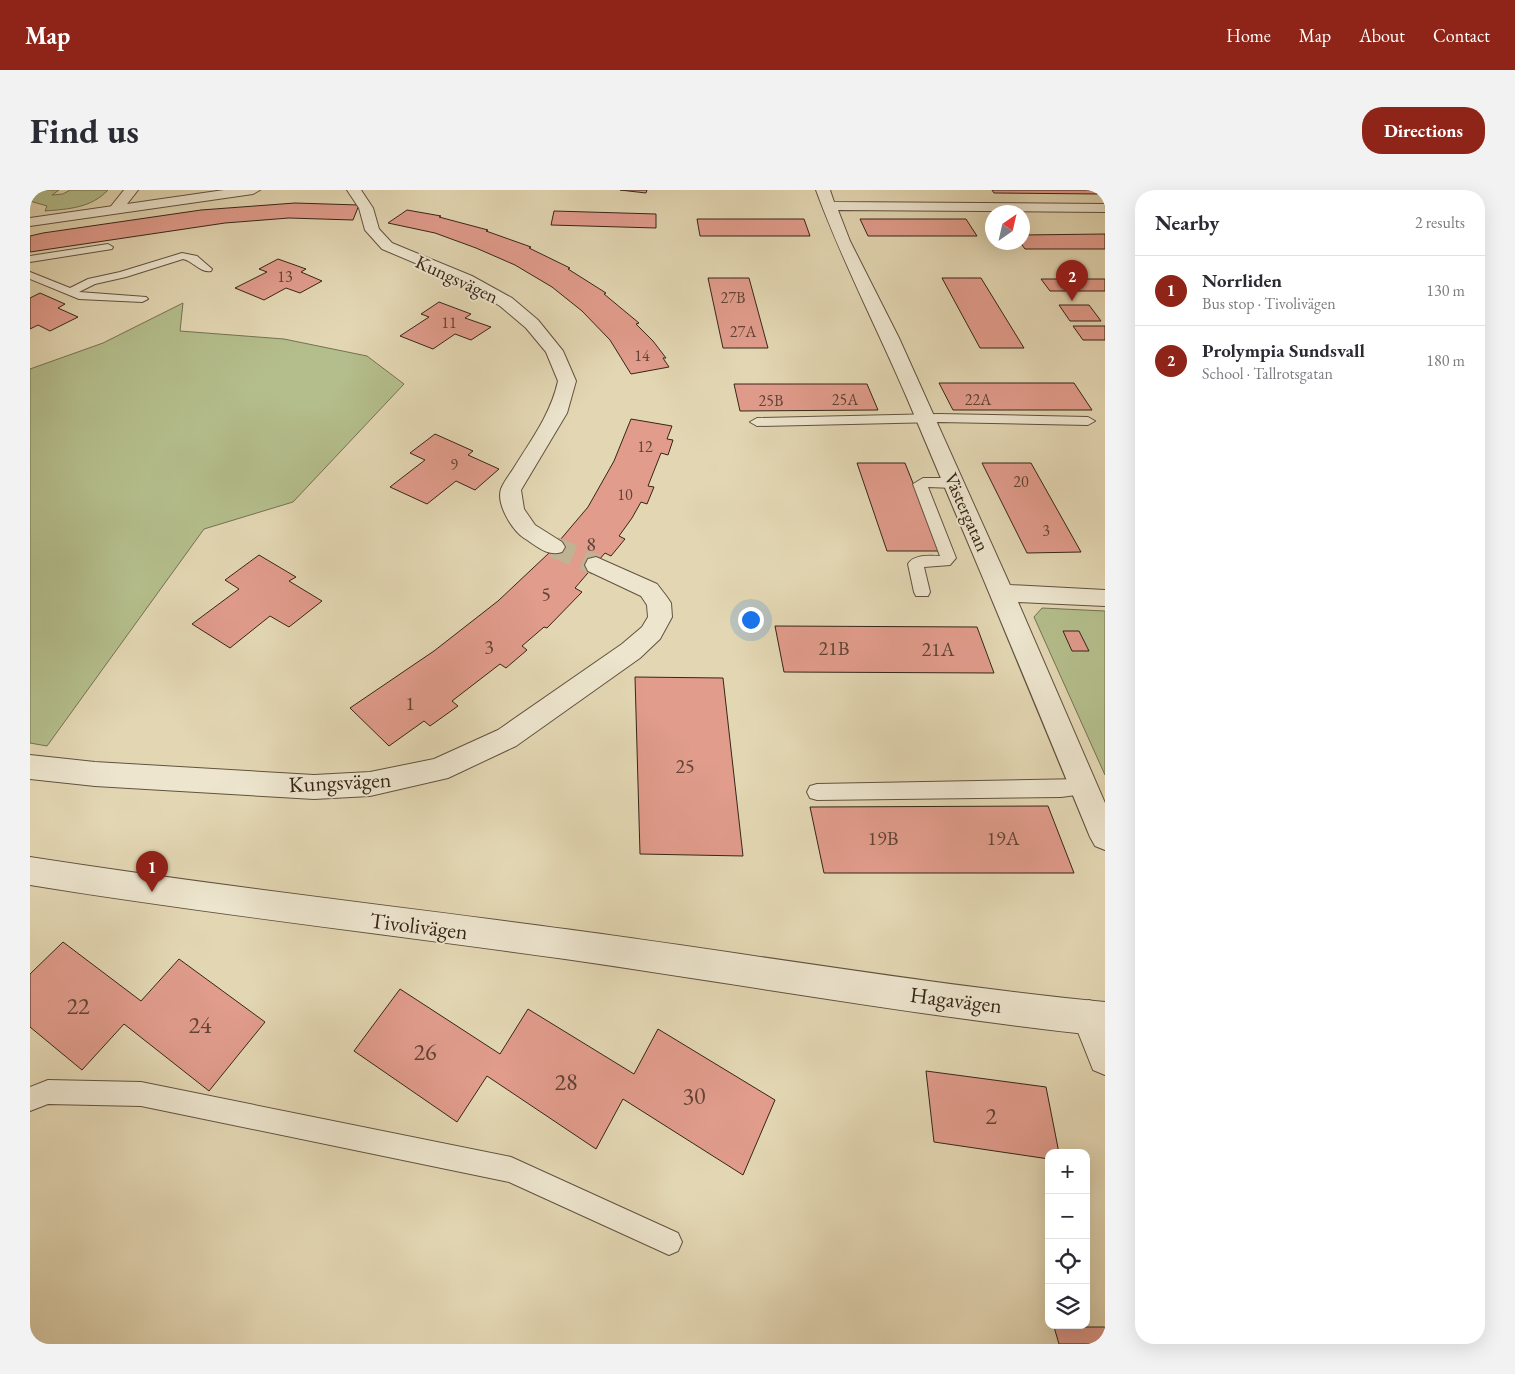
<!DOCTYPE html>
<meta charset="utf-8">
<style>
:root{--surface:#fff;--page:#f2f2f3;--text:#2b2b33;--muted:#7c7c81;--line:#e1e1e2;--accent:#8f2418}
body{margin:0;font-family:"EB Garamond",serif;background:var(--page);color:var(--text)}
.controls{position:absolute;right:15px;bottom:15px;display:grid;overflow:hidden;border-radius:10px;box-shadow:0 5px 20px #0002}
.controls button{width:45px;height:45px;display:grid;place-items:center;padding:0;border:0;border-bottom:1px solid var(--line);background:var(--surface);color:var(--text);font:25px sans-serif}
.compass{position:absolute;left:955px;top:15px;width:45px;height:45px;border-radius:50%;background:var(--surface);box-shadow:0 5px 20px #0002;rotate:34deg}
.you{position:absolute;left:720px;top:429px;width:18px;height:18px;margin:-12px;border:4px solid #fff;border-radius:50%;background:#1a73e8;box-shadow:0 0 0 8px #1a73e833}
.badge{display:grid;place-items:center;width:32px;height:32px;border-radius:50%;background:var(--accent);color:#fff;font-size:16px;font-weight:700}
.pin{position:absolute;translate:-50% -41px;filter:drop-shadow(0 1px 2px #0008)}
.pin::after{content:'';position:absolute;top:26px;width:18px;height:15px;background:inherit;clip-path:polygon(0 0,100% 0,50% 100%)}
.list{margin:0;padding:0;list-style:none}
h2{display:flex;justify-content:space-between;align-items:center;height:65px;margin:0;padding:0 20px;font-size:21px}
h2 small{font-size:16px;font-weight:400;color:var(--muted)}
.list li{display:grid;grid-template-columns:32px 1fr auto;gap:15px;align-items:center;box-sizing:border-box;height:70px;padding:0 20px;border-top:1px solid var(--line)}
.list b{display:block;font-size:19px;white-space:nowrap}
.list p{margin:0;font-size:16px;white-space:nowrap;color:var(--muted)}
.list em{font-size:16px;font-style:normal;color:var(--muted)}
.icon{flex:none;width:28px;height:28px;fill:none;stroke:currentColor;stroke-width:2;stroke-linecap:round;stroke-linejoin:round}
.map{position:relative;flex:none;width:1075px;height:1154px;overflow:hidden;border-radius:20px}
header{display:flex;align-items:center;gap:30px;box-sizing:border-box;height:70px;padding:0 25px;background:var(--accent);color:#fff}
header strong{font-size:24px}
nav{display:flex;gap:28px;margin-inline-start:auto;font-size:18px}
.intro{display:flex;align-items:center;justify-content:space-between;box-sizing:border-box;height:120px;padding:0 30px}
h1{margin:0;font-size:35px}
.button{padding:12px 22px;border-radius:20px;background:var(--accent);color:#fff;font-size:18px;font-weight:700}
main{display:flex;gap:30px;padding:0 30px}
aside{flex:1;background:var(--surface);border-radius:20px;box-shadow:0 5px 20px #0002}
.map>svg:first-child{display:block}
</style>
<header>
<strong>Map</strong>
<nav><a>Home</a><a>Map</a><a>About</a><a>Contact</a></nav>
</header>
<div class="intro"><h1>Find us</h1><a class="button">Directions</a></div>
<main>
<div class="map">
<svg width="1075" height="1154" viewBox="0 0 1075 1154">
<rect width="100%" height="100%" fill="#e3d7b3"/>
<filter id="stains"><feTurbulence type="fractalNoise" baseFrequency=".004" numOctaves="4"/><feColorMatrix values="0 0 0 0 .2 0 0 0 0 .09 0 0 0 0 .02 0 0 0 .5 -.17"/></filter>
<radialGradient id="worn" r=".72"><stop offset=".6" stop-color="#630" stop-opacity="0"/><stop offset="1" stop-color="#630" stop-opacity=".3"/></radialGradient>
<g fill="#b4be8c" stroke="#757252">
<path d="M0 0H29L22 5 33 4 40 0H78C61 18 39 19 15 21L17 16 0 11Z"/>
<polygon points="153,113 150,141 254,149 337,166 374,194 263,312 174,339 17,556 0,553 0,179 73,153"/>
<polygon points="1012,418 1075,421 1075,585 1004,427"/>
</g>
<g fill="#e19c8c" stroke="#362518">
<polygon points="590,0 617,0 616,3"/>
<polygon points="962,0 1075,0 1075,1 1067,1 1069,4 964,3"/>
<polygon points="265,13 329,15 323,30 259,28 195,33 0,62 0,46 13,43 171,20"/>
<polygon points="377,20 411,26 409,27 458,40 456,41 501,57 499,58 540,78 538,79 576,103 574,104 609,133 606,134 623,151 636,168 633,168 639,177 601,184 580,150 552,121 522,97 485,75 446,58 405,43 358,33"/>
<polygon points="524,21 626,24 626,38 521,35"/>
<polygon points="667,29 774,29 780,46 670,46"/>
<polygon points="830,29 936,29 947,46 838,46"/>
<polygon points="1075,44 1075,59 995,59 990,52 992,52 992,45"/>
<polygon points="248,69 276,79 271,82 292,91 270,103 256,98 234,110 205,98 237,82 229,79"/>
<polygon points="678,88 719,88 738,158 693,158"/>
<polygon points="912,88 951,88 994,158 950,158"/>
<polygon points="1011,89 1075,89 1075,101 1020,101"/>
<polygon points="10,103 35,114 28,118 48,127 20,141 8,135 0,139 0,108"/>
<polygon points="409,112 441,124 435,128 461,137 441,150 425,144 403,159 370,146 399,127 391,124"/>
<polygon points="1029,115 1059,115 1071,131 1040,131"/>
<polygon points="1043,136 1075,136 1075,150 1053,150"/>
<polygon points="909,193 1044,193 1062,220 923,220"/>
<polygon points="704,194 837,194 848,220 710,221"/>
<polygon points="601,229 642,236 637,249 643,250 638,265 631,263 618,296 624,297 617,314 611,312 602,328 589,346 595,349 581,366 575,363 545,398 552,402 517,438 514,437 492,456 497,460 476,478 470,474 422,511 428,516 400,536 394,531 359,556 320,518 404,461 468,411 519,363 558,317 584,271"/>
<polygon points="405,244 443,261 438,265 469,279 445,300 426,291 397,314 360,297 395,270 380,263"/>
<polygon points="827,273 875,273 910,361 857,361"/>
<polygon points="952,273 1001,273 1051,362 997,363"/>
<polygon points="229,365 266,387 259,391 292,411 259,437 240,426 200,458 162,434 209,399 195,390"/>
<polygon points="745,436 947,437 964,483 754,482"/>
<polygon points="1033,441 1049,441 1059,461 1042,461"/>
<polygon points="605,487 693,488 713,666 610,664"/>
<polygon points="1018,616 1044,683 794,683 780,617"/>
<polygon points="33,752 111,811 149,769 235,832 179,901 94,834 52,880 0,837 0,784"/>
<polygon points="370,799 470,864 498,819 604,884 628,839 745,910 713,985 593,909 566,959 457,886 427,932 324,861"/>
<polygon points="896,881 1016,897 1029,963 1019,963 1019,969 904,952"/>
<polygon points="1024,1137 1075,1137 1075,1154 1029,1154"/>
</g>
<g fill="none" stroke-linecap="round" stroke-linejoin="round">
<polyline stroke="#c0b394" stroke-width="21" stroke-dasharray="21 11" stroke-linecap="butt" points="524,357 566,375"/>
<defs>
<g id="service">
<polygon points="78,54 83,57 82,59 0,72 0,66"/>
<path d="M152 63 167 66 182 79 181 81C170 83 163 71 153 69L96 87 65 94 49 102 116 107 118 109 112 112 49 109 0 89V82L40 98 58 89 90 82Z"/>
<polygon points="909,224 1058,227 1065,231 1058,235 909,232 727,236 720,232 727,228"/>
<path d="M893 288H924L931 293 924 298 898 297 926 368 920 375 894 377 900 402 898 406H886L884 402 878 374C884 364 899 366 910 366L883 294Z"/>
<polygon points="1054,589 1061,591 1064,597 1061,603 1031,607 787,610 780,608 777,602 780,596 787,594"/>
<polygon points="18,890 111,892 481,967 648,1043 652,1052 648,1061 639,1065 479,992 111,916 18,914 0,921 0,897"/>
</g>
<g id="minor">
<polygon points="94,0 108,0 90,23 80,23 78,20"/>
<path d="M317 0H331L343 18 349 39 362 53 442 86 482 108 508 130 533 161 546 191 537 223 491 300 494 319 505 335 532 352 535 357 532 362C517 367 507 356 494 348 482 340 466 314 471 299 474 291 481 283 485 276 502 249 521 223 528 191L516 162 496 138 470 116 430 92 352 59 335 40 329 18Z"/>
<path d="M786 0H800L804 12 1075 14V22L808 20 820 51 869 148 980 395 1075 400V416L988 412 1075 613V660L1065 656 1060 647C1000 500 939 354 877 208 847 138 812 71 786 0Z"/>
<polygon points="566,367 627,394 637,407 641,413 642,427 630,449 610,468 486,556 418,588 340,606 284,609 65,596 0,589 0,565 65,572 284,585 340,582 404,569 468,540 592,454 612,437 618,427 617,415 611,406 558,381 555,375 558,369"/>
<polygon points="1059,810 1071,815 1075,825 1075,885 1063,880 1042,827 1047,815"/>
</g>
<g id="tertiary">
<polygon points="194,0 230,0 223,4 0,36 0,28"/>
<path d="M0 667C178 695 357 715 535 739 715 763 894 794 1075 812V846C894 827 715 795 535 769 357 744 178 724 0 695Z"/>
</g>
</defs>
<use href="#service" stroke="#61523f" stroke-width="2"/>
<use href="#minor" stroke="#61523f" stroke-width="2"/>
<use href="#tertiary" stroke="#61523f" stroke-width="2"/>
<use href="#service" fill="#ede5ce" fill-rule="evenodd"/>
<use href="#minor" fill="#ede5ce" fill-rule="evenodd"/>
<use href="#tertiary" fill="#ede5ce" fill-rule="evenodd"/>
</g>
<g text-anchor="middle" dominant-baseline="central" stroke-width="4" stroke-linejoin="round" paint-order="stroke">
<g font-size="16" fill="#614335">
<text x="255" y="86">13</text>
<text x="703" y="107">27B</text>
<text x="419" y="132">11</text>
<text x="713" y="141">27A</text>
<text x="612" y="165">14</text>
<text x="815" y="209">25A</text>
<text x="948" y="209">22A</text>
<text x="741" y="210">25B</text>
<text x="615" y="256">12</text>
<text x="424" y="274">9</text>
<text x="991" y="291">20</text>
<text x="595" y="304">10</text>
<text x="1016" y="340">3</text>
</g>
<g font-size="19" fill="#362518" stroke="#ede5ce">
<text transform="translate(427 89) rotate(25)">Kungsvägen</text>
<text transform="translate(937 322) rotate(66)">Västergatan</text>
</g>
<g font-size="20" fill="#614335">
<text x="561" y="354">8</text>
<text x="516" y="404">5</text>
<text x="459" y="457">3</text>
<text x="804" y="458">21B</text>
<text x="908" y="459">21A</text>
<text x="380" y="513">1</text>
<text x="655" y="576">25</text>
<text x="853" y="648">19B</text>
<text x="973" y="648">19A</text>
</g>
<g font-size="22" fill="#362518" stroke="#ede5ce">
<text transform="translate(310 592) rotate(-3)">Kungsvägen</text>
<text transform="translate(389 736) rotate(7)">Tivolivägen</text>
<text transform="translate(926 810) rotate(7)">Hagavägen</text>
</g>
<g font-size="24" fill="#614335">
<text x="48" y="815">22</text>
<text x="170" y="834">24</text>
<text x="395" y="861">26</text>
<text x="536" y="891">28</text>
<text x="664" y="905">30</text>
<text x="961" y="925">2</text>
</g>
</g>
<rect width="100%" height="100%" filter="url(#stains)"/>
<rect width="100%" height="100%" fill="url(#worn)"/>
</svg>
<div class="controls">
<button>+</button>
<button>−</button>
<button><svg class="icon" aria-label="locate" viewBox="0 0 24 24"><circle cx="12" cy="12" r="6"/><path d="M12 2v4M12 18v4M2 12h4M18 12h4"/></svg></button>
<button><svg class="icon" aria-label="layers" viewBox="0 0 24 24"><path d="M12 4l9 5-9 5-9-5zM3 14l9 5 9-5"/></svg></button>
</div>
<svg class="compass" viewBox="-18 -18 36 36"><path d="M0-13l5 13h-10z" fill="#e53935"/><path d="M0 13l5-13h-10z" fill="#7c7c81"/></svg>
<div class="you"></div>
<div class="pin badge" style="left:122px;top:702px">1</div>
<div class="pin badge" style="left:1042px;top:111px">2</div>
</div>
<aside>
<h2>Nearby<small>2 results</small></h2>
<ul class="list">
<li><span class="badge">1</span><div><b>Norrliden</b><p>Bus stop · Tivolivägen</p></div><em>130 m</em></li>
<li><span class="badge">2</span><div><b>Prolympia Sundsvall</b><p>School · Tallrotsgatan</p></div><em>180 m</em></li>
</ul>
</aside>
</main>
